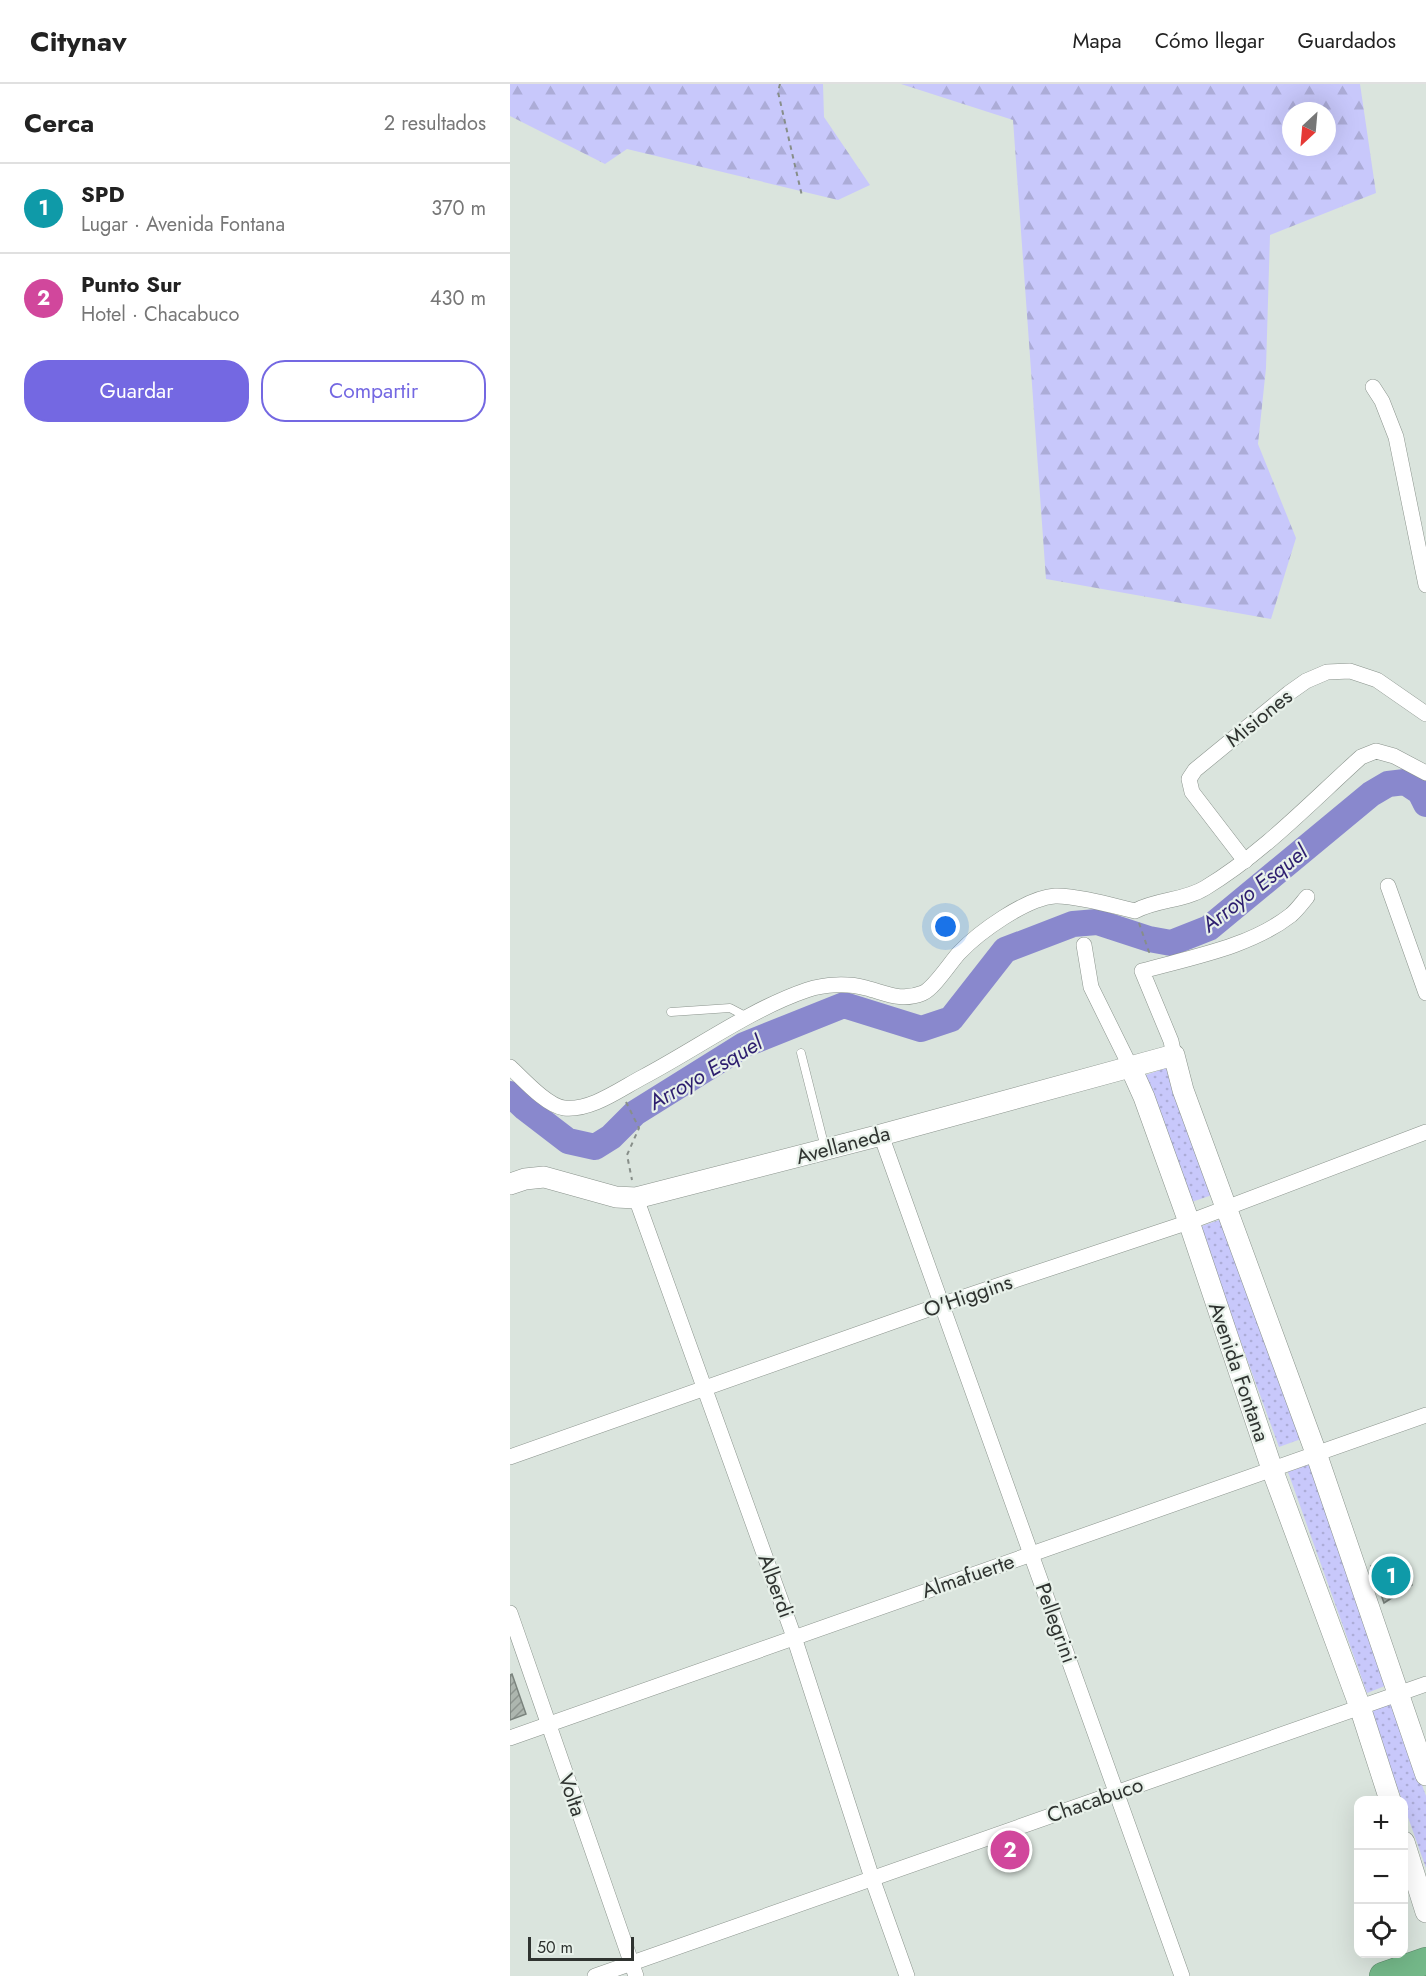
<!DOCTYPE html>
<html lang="es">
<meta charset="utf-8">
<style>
:root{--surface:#fff;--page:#f6f6f6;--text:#222;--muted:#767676;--line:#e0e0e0;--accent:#7468e2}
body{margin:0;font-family:Jost,sans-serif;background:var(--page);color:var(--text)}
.controls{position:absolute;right:18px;bottom:18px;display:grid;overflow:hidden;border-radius:12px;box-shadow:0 6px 24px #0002}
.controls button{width:54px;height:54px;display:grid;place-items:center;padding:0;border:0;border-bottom:2px solid var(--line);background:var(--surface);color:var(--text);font:30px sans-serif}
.compass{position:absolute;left:772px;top:18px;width:54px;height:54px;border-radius:50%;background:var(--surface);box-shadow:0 6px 24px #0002;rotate:206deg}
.scale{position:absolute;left:18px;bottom:15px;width:106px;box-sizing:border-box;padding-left:6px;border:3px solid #2f3330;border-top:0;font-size:16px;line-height:21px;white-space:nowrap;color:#2f3330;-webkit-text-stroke:4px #e8f1ea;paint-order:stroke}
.you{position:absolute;left:436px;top:843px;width:21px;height:21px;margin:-15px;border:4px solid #fff;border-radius:50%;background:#1a73e8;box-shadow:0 0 0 9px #1a73e833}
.badge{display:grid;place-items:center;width:39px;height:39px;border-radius:50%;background:var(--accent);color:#fff;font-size:20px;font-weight:700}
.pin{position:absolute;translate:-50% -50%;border:3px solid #fff;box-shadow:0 2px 6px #0006}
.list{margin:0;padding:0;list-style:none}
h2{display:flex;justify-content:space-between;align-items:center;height:78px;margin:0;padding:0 24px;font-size:26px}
h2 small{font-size:20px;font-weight:400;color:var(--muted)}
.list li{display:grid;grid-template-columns:39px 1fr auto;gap:18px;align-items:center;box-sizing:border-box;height:90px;padding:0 24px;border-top:2px solid var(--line)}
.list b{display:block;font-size:22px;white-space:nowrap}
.list p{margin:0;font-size:20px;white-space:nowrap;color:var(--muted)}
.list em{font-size:20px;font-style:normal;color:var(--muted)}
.actions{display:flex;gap:12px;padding:18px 24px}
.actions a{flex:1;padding:14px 0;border:2px solid var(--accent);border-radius:24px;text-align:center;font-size:21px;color:var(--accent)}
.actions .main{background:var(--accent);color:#fff}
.icon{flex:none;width:33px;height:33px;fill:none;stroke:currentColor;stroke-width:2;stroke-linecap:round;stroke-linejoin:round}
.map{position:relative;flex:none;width:916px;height:1892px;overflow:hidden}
header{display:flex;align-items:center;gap:36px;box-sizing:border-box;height:84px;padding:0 30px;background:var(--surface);border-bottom:2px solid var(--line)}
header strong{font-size:28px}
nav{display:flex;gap:33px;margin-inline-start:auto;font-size:21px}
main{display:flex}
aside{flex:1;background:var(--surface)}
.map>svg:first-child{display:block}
</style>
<header>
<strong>Citynav</strong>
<nav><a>Mapa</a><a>Cómo llegar</a><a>Guardados</a></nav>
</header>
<main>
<aside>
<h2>Cerca<small>2 resultados</small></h2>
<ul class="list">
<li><span class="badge" style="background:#0f9aa8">1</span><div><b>SPD</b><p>Lugar · Avenida Fontana</p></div><em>370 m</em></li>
<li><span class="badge" style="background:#d1479c">2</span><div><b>Punto Sur</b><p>Hotel · Chacabuco</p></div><em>430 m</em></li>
</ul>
<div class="actions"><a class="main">Guardar</a><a>Compartir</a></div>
</aside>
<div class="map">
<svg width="916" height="1892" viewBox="0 0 916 1892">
<defs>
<pattern id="grass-dots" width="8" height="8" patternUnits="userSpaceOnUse" patternTransform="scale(1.5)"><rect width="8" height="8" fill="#c8c8fb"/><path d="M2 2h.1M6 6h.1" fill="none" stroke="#acacd7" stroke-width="1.8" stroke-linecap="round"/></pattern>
<pattern id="forest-firs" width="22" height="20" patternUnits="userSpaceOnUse" patternTransform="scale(1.5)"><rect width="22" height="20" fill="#c8c8fb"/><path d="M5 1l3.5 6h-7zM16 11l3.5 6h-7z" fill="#acacd7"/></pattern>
<pattern id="building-hatch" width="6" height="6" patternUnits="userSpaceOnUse" patternTransform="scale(1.5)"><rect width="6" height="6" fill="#adb6af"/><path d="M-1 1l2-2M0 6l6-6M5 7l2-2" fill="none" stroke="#8d958f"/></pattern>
</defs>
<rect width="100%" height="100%" fill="#dae4dd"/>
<g fill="url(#grass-dots)">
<polygon points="656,984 702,1111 679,1119 633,992"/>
<polygon points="712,1135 791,1355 769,1363 689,1143"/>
<polygon points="801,1380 880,1600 857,1609 778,1388"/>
<polygon points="882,1619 916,1712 916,1784 894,1722 894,1716 892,1716 859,1627"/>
</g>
<g fill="url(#forest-firs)" fill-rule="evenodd">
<polygon points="0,0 313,0 314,33 360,101 328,116 117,65 95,80 0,32"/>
<path d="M391 0H850L866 109 760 151 756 284 748 360 786 454 761 535 536 495 503 36ZM781 27H817V63H781Z"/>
</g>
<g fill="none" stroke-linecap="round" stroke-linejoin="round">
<polyline stroke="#8988cd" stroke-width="26" points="0,1010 15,1024 58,1057 85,1063 101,1053 125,1029 234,961 334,921 411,945 441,935 495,866 563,840 587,838 639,855 661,859 699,844 861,710 878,700 895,698 910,708 916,720"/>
</g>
<g fill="url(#building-hatch)" stroke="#7a837d" stroke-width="1.5">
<polygon points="892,1481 902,1501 874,1519 861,1482"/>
<polygon points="2,1590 16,1630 0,1636 0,1591"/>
</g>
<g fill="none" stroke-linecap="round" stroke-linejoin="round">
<defs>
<g id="lane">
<polyline points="161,928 220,924 237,933"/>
<polyline points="291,969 315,1064"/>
</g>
<g id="street">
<polyline points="863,303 872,317 886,353 916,501"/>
<polyline points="735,777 682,708 679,695 685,686 779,609 796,597 817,588 840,587 867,596 916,630"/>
<polyline points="878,802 916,909"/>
<polyline points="574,861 581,903 621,984"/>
<path d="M664 971 661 957 632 887C682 873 740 863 781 831 787 826 792 819 797 813"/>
<path d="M0 983C13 995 37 1022 54 1024 81 1027 110 1005 133 993 186 965 241 925 297 906 315 900 338 899 356 904 376 909 391 918 413 909 424 904 440 879 449 869 469 848 516 814 545 812 565 811 604 822 625 827 647 815 674 817 695 804 753 769 801 718 851 673L866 667 884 672 916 689"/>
<polyline points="371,1051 672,1892"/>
<polyline points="126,1114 284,1553 362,1794 397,1892"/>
<polyline points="0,1373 433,1220 679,1138 916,1048"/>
<polyline points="0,1529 126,1892"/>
<polyline points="0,1654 916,1331"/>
<polyline points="85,1892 916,1600"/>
</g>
<g id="secondary">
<polyline points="621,984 634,1013 679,1138 762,1385 850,1623 880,1716"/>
<polyline points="0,1100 15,1095 34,1093 106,1113 126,1114 371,1051 664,971 673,1006 806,1369 916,1691"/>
<polyline points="894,1758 916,1828"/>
</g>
<polyline id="highway" points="873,1892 916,1877"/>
</defs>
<use href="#lane" stroke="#8a938c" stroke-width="9"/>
<use href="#street" stroke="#8a938c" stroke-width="16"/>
<use href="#secondary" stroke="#8a938c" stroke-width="22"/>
<use href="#highway" stroke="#5c896a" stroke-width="28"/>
<g stroke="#878e89" stroke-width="2" stroke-dasharray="4.5 4.5" stroke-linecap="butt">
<polyline points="270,0 268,8 292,112"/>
<polyline points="629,839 639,868 638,871"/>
<polyline points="116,1018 129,1044 117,1071 122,1096"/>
</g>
<use href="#lane" stroke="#fff" stroke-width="8"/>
<use href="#street" stroke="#fff" stroke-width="15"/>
<use href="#secondary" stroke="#fff" stroke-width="21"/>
<use href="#highway" stroke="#74b889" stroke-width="27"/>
</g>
<g text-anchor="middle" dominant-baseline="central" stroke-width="4.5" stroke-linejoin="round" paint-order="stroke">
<g font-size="21" fill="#2f3330" stroke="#e8f1ea">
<text transform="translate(749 634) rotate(-39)">Misiones</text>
<text transform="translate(333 1061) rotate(-15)">Avellaneda</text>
<text transform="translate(458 1212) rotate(-19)">O'Higgins</text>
<text transform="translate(729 1288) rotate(71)">Avenida Fontana</text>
<text transform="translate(458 1492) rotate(-19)">Almafuerte</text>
<text transform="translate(266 1502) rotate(70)">Alberdi</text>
<text transform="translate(546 1539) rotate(70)">Pellegrini</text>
<text transform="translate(62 1711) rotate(71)">Volta</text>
<text transform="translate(585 1716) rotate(-19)">Chacabuco</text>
</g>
<g font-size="22" font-style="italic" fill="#2d1e6f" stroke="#e8f1ea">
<text transform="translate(744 804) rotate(-38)">Arroyo Esquel</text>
<text transform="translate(195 988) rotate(-30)">Arroyo Esquel</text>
</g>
</g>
</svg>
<div class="controls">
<button>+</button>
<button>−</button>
<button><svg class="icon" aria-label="locate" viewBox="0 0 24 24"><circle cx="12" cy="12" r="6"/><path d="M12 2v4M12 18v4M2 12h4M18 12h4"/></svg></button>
</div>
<svg class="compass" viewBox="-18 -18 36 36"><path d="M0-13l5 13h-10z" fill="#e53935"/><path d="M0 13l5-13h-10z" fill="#767676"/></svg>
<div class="scale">50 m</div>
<div class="you"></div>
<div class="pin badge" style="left:881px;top:1492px;background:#0f9aa8">1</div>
<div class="pin badge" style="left:500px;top:1766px;background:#d1479c">2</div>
</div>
</main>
